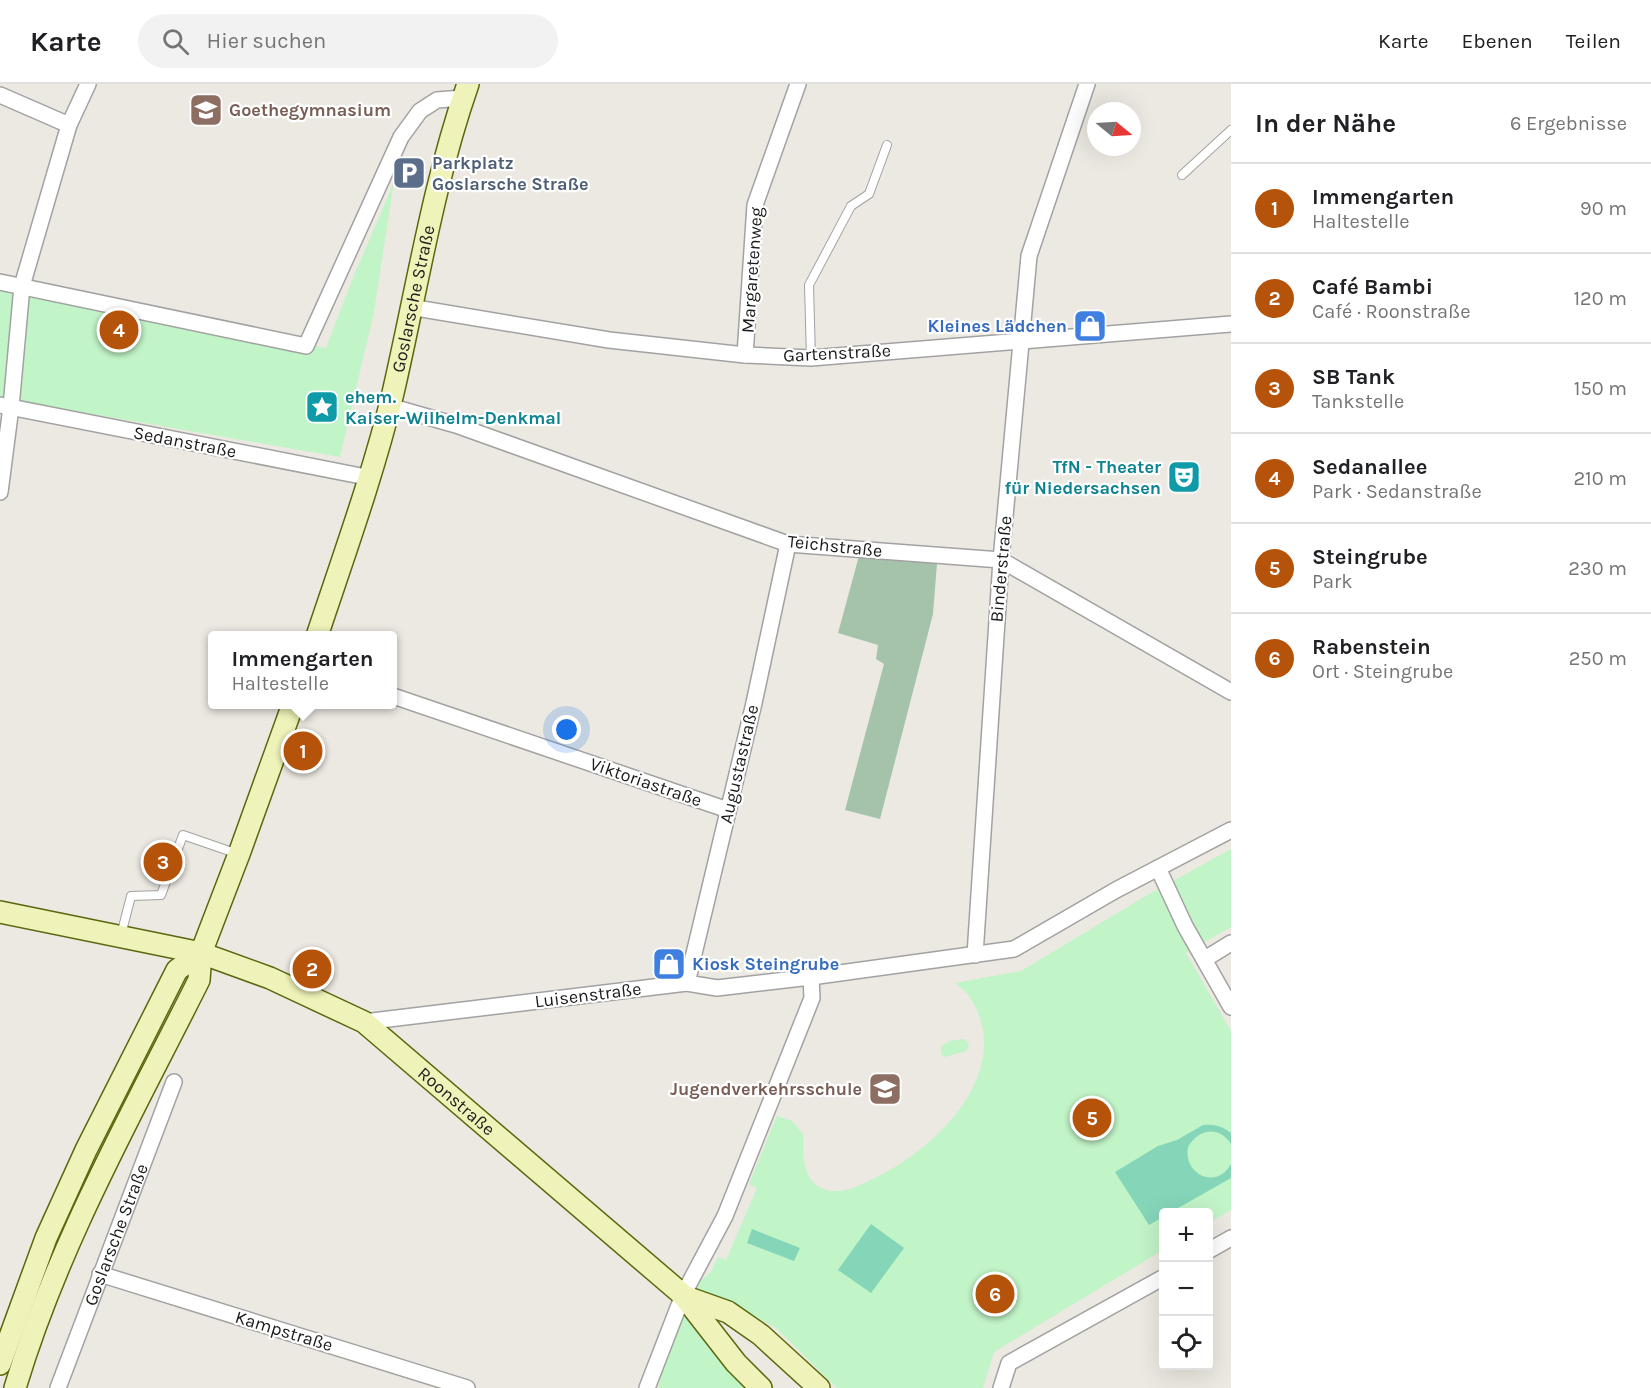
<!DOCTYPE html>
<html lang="de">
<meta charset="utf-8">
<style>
:root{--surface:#fff;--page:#f2f2f2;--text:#202124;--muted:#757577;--line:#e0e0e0;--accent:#b45309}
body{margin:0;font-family:Karla,sans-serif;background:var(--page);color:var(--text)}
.controls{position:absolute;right:18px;bottom:18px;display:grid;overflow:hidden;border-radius:6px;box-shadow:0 6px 24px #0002}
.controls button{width:54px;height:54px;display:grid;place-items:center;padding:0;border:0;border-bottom:2px solid var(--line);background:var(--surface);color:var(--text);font:30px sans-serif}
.compass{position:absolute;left:1087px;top:18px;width:54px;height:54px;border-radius:50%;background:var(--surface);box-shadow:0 6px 24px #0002;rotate:108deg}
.you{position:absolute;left:567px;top:646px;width:21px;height:21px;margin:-15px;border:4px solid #fff;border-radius:50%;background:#1a73e8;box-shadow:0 0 0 9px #1a73e833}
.badge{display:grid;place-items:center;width:39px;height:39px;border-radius:50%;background:var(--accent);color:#fff;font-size:20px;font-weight:700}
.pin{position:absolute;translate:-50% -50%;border:3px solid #fff;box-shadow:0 2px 6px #0006}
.popup{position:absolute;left:208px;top:547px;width:189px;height:78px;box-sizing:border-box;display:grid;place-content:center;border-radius:6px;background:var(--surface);filter:drop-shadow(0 2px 4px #0005);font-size:20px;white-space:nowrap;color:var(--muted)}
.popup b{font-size:22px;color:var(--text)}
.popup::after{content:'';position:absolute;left:50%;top:100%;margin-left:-12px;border:12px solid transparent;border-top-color:var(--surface)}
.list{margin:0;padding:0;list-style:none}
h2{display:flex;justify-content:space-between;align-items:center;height:78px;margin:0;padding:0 24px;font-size:26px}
h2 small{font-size:20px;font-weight:400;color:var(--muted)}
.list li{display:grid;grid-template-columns:39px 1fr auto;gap:18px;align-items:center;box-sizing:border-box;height:90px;padding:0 24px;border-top:2px solid var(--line)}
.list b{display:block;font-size:22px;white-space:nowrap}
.list p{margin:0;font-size:20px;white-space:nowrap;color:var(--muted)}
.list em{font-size:20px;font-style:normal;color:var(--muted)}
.icon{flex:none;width:33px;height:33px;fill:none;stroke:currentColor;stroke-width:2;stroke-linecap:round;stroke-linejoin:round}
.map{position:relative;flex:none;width:1231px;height:1304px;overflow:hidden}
header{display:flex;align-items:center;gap:36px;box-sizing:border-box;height:84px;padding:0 30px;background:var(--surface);border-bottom:2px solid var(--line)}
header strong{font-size:28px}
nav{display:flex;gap:33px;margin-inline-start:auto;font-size:21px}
.search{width:420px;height:54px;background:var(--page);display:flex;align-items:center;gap:15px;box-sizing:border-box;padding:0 21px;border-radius:33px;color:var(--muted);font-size:22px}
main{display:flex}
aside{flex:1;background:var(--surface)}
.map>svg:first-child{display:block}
</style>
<header>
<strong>Karte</strong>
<div class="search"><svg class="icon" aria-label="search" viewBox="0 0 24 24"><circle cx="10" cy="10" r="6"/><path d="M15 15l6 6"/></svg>Hier suchen</div>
<nav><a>Karte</a><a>Ebenen</a><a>Teilen</a></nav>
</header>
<main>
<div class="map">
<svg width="1231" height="1304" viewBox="0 0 1231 1304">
<rect width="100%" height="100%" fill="#ece9e2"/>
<polygon fill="#a5c3aa" points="859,472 937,479 933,530 880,735 845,726 884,580 876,575 878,561 838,549"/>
<g fill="#c1f4c7">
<polygon points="394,98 374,228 340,373 0,314 0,198 326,264 353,194"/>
<path d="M1231 765V843L1186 869 1231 947V1126L1209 1139 1208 1128H1164L1163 1166 994 1268 983 1304H837L776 1244 718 1212 683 1211 727 1284 746 1304H658L683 1211 711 1188 718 1173 726 1176 757 1104 749 1100 777 1032 792 1037 803 1050C803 1067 802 1095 821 1104 840 1113 861 1101 877 1093 938 1063 1015 987 971 915 968 909 961 904 955 899L1021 887 1144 813Z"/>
<polygon points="963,955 966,956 969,961 966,967 945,973 941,970 941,962 950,957"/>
</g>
<g fill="#85d5b9">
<path d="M1203 1041C1214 1040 1222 1042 1231 1049V1060C1219 1041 1198 1045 1188 1063 1183 1091 1217 1106 1231 1080V1094L1171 1128H1164L1163 1133 1149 1141 1115 1088 1158 1062 1177 1056Z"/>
<polygon points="871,1140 904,1164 871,1209 838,1186"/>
<polygon points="752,1145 800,1164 794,1177 747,1159"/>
</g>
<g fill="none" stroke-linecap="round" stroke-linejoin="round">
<defs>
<g id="lane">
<polyline points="1182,91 1231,46"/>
<polyline points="811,274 809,201 851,122 869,110 887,61"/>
<polyline points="121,851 131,812 161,811 183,751 238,770"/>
</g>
<g id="street">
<polyline points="0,11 69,41"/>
<polyline points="0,198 306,262 401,53 420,27 437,16 463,14"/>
<polyline points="410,223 609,256 745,271 811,274 1231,240"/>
<polyline points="745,271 755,121 798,0"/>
<polyline points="0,321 371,394"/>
<polyline points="389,322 456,341 788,460 1001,476 1231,608"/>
<polyline points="0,408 11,323 22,202 69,41 88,0"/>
<polyline points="393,612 728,726"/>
<polyline points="1158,784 1185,842 1231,923"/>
<polyline points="975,871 1001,476 1029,172 1087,0"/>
<polyline points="1205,875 1231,859"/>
<polyline points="687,899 754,619 788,460"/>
<polyline points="364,938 687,899 717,904 811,893 1014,865 1116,806 1231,746"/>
<polyline points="1208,1167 1231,1154"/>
<polyline points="100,1190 467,1304"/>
<path id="s1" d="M58 1304 174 998"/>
<polyline points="647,1304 683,1211 725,1132 812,914 811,893"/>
<polyline points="1001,1304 1009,1279 1164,1193"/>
</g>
<g id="secondary">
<path id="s2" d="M317 552C344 471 373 391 393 309 417 205 433 100 468 0"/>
<path id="s3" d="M0 828 201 869 270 894 364 938 683 1211 736 1279 761 1304"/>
<polyline points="683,1212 728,1228 761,1251 819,1304"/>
<polyline points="0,1280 46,1154 86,1066 177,886 201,869"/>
<path d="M15 1304C58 1160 132 1030 199 896L201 869 239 770 293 620"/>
</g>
</defs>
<use href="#lane" stroke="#a2a2a2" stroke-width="10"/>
<use href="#street" stroke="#a2a2a2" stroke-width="18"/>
<use href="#secondary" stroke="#5b670d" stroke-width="24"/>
<use href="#lane" stroke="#fff" stroke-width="8"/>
<use href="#street" stroke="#fff" stroke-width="15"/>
<use href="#secondary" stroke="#eff3b9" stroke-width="21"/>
</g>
<defs>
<symbol id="school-square" viewBox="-11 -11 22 22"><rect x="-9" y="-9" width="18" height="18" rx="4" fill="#8d6e63" stroke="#fff"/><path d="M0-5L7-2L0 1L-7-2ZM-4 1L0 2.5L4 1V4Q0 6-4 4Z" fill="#fff"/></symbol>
<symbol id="parking-square" viewBox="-11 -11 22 22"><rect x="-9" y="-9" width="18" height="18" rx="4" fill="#5c6f8a" stroke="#fff"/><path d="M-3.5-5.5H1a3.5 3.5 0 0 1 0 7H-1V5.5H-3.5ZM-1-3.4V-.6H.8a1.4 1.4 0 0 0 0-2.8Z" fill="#fff"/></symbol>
<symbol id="shop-square" viewBox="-11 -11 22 22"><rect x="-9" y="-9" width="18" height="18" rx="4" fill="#3f7fe0" stroke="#fff"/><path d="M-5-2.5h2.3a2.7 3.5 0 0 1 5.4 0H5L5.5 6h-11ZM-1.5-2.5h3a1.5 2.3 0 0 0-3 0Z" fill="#fff"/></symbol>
<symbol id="sight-square" viewBox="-11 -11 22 22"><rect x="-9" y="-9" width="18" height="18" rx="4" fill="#0f9aa8" stroke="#fff"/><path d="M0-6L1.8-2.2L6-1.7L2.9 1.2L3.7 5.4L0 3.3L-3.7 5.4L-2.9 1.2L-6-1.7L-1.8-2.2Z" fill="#fff"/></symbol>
<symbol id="theatre-square" viewBox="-11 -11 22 22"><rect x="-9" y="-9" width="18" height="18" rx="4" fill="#0f9aa8" stroke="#fff"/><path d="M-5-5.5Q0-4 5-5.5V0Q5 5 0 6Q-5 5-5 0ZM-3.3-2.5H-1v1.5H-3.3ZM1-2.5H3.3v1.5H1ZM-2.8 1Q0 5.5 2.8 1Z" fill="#fff"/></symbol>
</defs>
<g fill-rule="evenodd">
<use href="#school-square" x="187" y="7" width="38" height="38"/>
<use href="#parking-square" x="390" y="70" width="38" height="38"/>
<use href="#shop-square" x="1071" y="223" width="38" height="38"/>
<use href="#sight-square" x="303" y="304" width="38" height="38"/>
<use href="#theatre-square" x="1165" y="374" width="38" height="38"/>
<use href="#shop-square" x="650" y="861" width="38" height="38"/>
<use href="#school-square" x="866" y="986" width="38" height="38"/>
</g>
<g text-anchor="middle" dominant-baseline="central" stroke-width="4.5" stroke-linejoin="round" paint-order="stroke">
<g font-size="18" font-weight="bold" fill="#785e54" stroke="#fff" text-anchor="start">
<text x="229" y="26">Goethegymnasium</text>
<text x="862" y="1005" text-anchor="end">Jugendverkehrsschule</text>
</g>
<g font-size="18" font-weight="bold" fill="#4e5e75" stroke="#fff" text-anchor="start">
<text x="432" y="79">Parkplatz<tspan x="432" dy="21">Goslarsche Straße</tspan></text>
</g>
<g font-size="18" fill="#1b1b1b" stroke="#fff">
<text transform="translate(752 186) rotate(-86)">Margaretenweg</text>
<text stroke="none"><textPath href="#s2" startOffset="351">Goslarsche Straße</textPath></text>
<text transform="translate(837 269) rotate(-3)">Gartenstraße</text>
<text transform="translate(185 358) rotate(11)">Sedanstraße</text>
<text transform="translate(835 462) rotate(6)">Teichstraße</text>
<text transform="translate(1001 485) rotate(-85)">Binderstraße</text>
<text transform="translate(739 680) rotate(-77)">Augustastraße</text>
<text transform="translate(646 698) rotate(19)">Viktoriastraße</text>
<text transform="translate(588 911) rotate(-7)">Luisenstraße</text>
<text stroke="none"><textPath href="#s3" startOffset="504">Roonstraße</textPath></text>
<text stroke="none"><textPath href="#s1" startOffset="164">Goslarsche Straße</textPath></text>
<text transform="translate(284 1247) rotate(17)">Kampstraße</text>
</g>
<g font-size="18" font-weight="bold" fill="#366cbe" stroke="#fff" text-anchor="end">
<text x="1067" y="242">Kleines Lädchen</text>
<text x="692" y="880" text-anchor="start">Kiosk Steingrube</text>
</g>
<g font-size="18" font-weight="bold" fill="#0d838f" stroke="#fff" text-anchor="start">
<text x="345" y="313">ehem.<tspan x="345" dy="21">Kaiser-Wilhelm-Denkmal</tspan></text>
<text x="1161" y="383" text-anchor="end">TfN - Theater<tspan x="1161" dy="21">für Niedersachsen</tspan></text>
</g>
</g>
</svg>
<div class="controls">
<button>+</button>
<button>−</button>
<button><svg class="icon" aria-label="locate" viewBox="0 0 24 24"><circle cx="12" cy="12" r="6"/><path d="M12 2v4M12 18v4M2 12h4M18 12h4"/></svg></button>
</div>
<svg class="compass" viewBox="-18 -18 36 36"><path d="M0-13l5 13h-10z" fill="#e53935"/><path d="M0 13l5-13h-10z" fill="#757577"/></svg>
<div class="you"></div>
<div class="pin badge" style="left:303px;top:667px">1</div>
<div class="popup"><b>Immengarten</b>Haltestelle</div>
<div class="pin badge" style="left:312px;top:885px">2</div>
<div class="pin badge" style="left:163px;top:778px">3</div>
<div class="pin badge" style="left:119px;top:246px">4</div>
<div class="pin badge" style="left:1092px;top:1034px">5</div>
<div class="pin badge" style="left:995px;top:1210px">6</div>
</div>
<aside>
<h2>In der Nähe<small>6 Ergebnisse</small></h2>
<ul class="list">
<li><span class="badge">1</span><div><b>Immengarten</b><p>Haltestelle</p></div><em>90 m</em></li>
<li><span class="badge">2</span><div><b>Café Bambi</b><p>Café · Roonstraße</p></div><em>120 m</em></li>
<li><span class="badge">3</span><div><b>SB Tank</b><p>Tankstelle</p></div><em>150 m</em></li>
<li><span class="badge">4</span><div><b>Sedanallee</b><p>Park · Sedanstraße</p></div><em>210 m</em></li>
<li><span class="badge">5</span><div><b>Steingrube</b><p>Park</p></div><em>230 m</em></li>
<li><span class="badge">6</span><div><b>Rabenstein</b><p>Ort · Steingrube</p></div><em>250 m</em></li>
</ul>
</aside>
</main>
